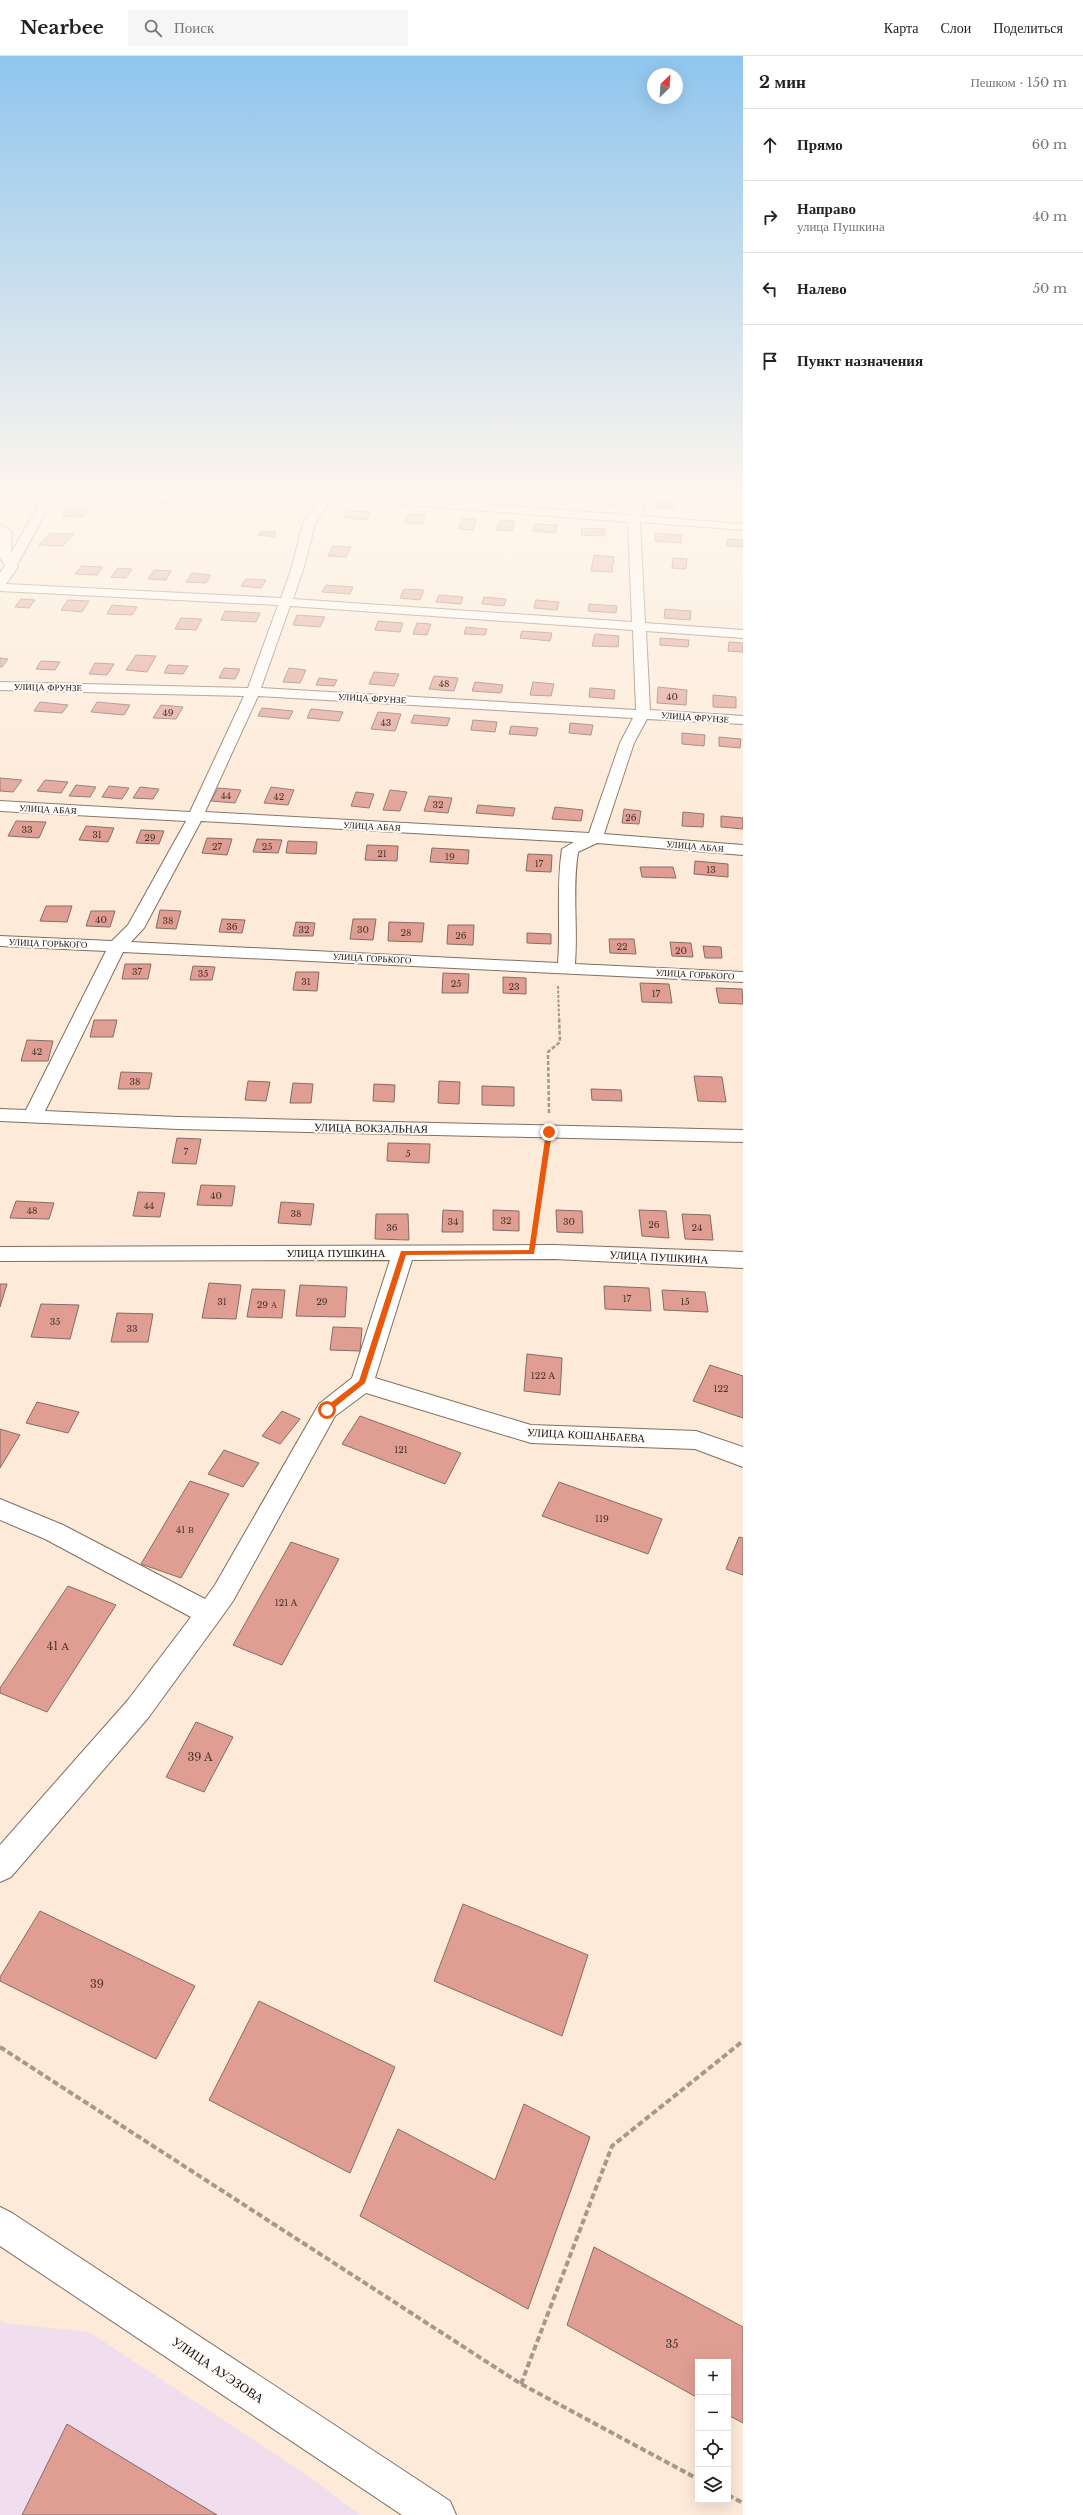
<!DOCTYPE html>
<html lang="ru">
<meta charset="utf-8">
<style>
:root{--surface:#fff;--page:#f6f6f6;--text:#222;--muted:#767676;--line:#e0e0e0}
body{margin:0;font-family:"Libre Baskerville",serif;background:var(--page);color:var(--text)}
.controls{position:absolute;right:12px;bottom:12px;display:grid;overflow:hidden;border-radius:0px;box-shadow:0 4px 16px #0002}
.controls button{width:36px;height:36px;display:grid;place-items:center;padding:0;border:0;border-bottom:1px solid var(--line);background:var(--surface);color:var(--text);font:20px sans-serif}
.compass{position:absolute;left:647px;top:12px;width:36px;height:36px;border-radius:50%;background:var(--surface);box-shadow:0 4px 16px #0002;rotate:25deg}
.stop{position:absolute;width:12px;height:12px;margin:-9px;border:3px solid #ea580c;border-radius:50%;background:#fff}
.stop.end{background:#ea580c;border-color:#fff;box-shadow:0 1px 4px #0008}
.list{margin:0;padding:0;list-style:none}
h2{display:flex;justify-content:space-between;align-items:center;height:52px;margin:0;padding:0 16px;font-size:17px}
h2 small{font-size:13px;font-weight:400;color:var(--muted)}
.list li{display:grid;grid-template-columns:26px 1fr auto;gap:12px;align-items:center;box-sizing:border-box;height:72px;padding:0 16px;border-top:1px solid var(--line)}
.list b{display:block;font-size:15px;white-space:nowrap}
.list p{margin:0;font-size:13px;white-space:nowrap;color:var(--muted)}
.list em{font-size:13px;font-style:normal;color:var(--muted)}
.icon{flex:none;width:22px;height:22px;fill:none;stroke:currentColor;stroke-width:2;stroke-linecap:round;stroke-linejoin:round}
.map{position:relative;flex:none;width:743px;height:2459px;overflow:hidden}
header{display:flex;align-items:center;gap:24px;box-sizing:border-box;height:56px;padding:0 20px;background:var(--surface);border-bottom:1px solid var(--line)}
header strong{font-size:19px}
nav{display:flex;gap:22px;margin-inline-start:auto;font-size:14px}
.search{width:280px;height:36px;background:var(--page);display:flex;align-items:center;gap:10px;box-sizing:border-box;padding:0 14px;border-radius:0px;color:var(--muted);font-size:15px}
main{display:flex}
aside{flex:1;background:var(--surface)}
.map>svg:first-child{display:block}
</style>
<header>
<strong>Nearbee</strong>
<div class="search"><svg class="icon" aria-label="search" viewBox="0 0 24 24"><circle cx="10" cy="10" r="6"/><path d="M15 15l6 6"/></svg>Поиск</div>
<nav><a>Карта</a><a>Слои</a><a>Поделиться</a></nav>
</header>
<main>
<div class="map">
<svg width="743" height="2459" viewBox="0 0 743 2459">
<rect width="100%" height="100%" fill="#fdead8"/>
<polygon fill="#f0ddee" points="0,2265 5,2267 89,2276 313,2423 360,2459 0,2459"/>
<g fill="#e09e93" stroke="#856c68">
<polygon points="79,438 102,438 99,442 77,440"/>
<polygon points="119,438 141,438 136,444 115,442"/>
<polygon points="527,438 554,438 552,443 526,441"/>
<polygon points="165,440 193,442 189,449 160,447"/>
<polygon points="599,441 619,442 618,449 598,448"/>
<polygon points="658,446 676,447 675,453 657,452"/>
<polygon points="68,452 90,454 84,461 62,460"/>
<polygon points="348,455 370,456 367,464 344,462"/>
<polygon points="409,458 426,459 422,468 405,467"/>
<polygon points="462,463 477,463 473,474 458,473"/>
<polygon points="500,464 515,465 512,475 496,474"/>
<polygon points="535,468 558,469 556,477 533,475"/>
<polygon points="582,472 605,473 604,480 581,479"/>
<polygon points="261,475 276,476 274,481 258,479"/>
<polygon points="50,477 74,478 63,490 39,489"/>
<polygon points="656,477 682,479 681,487 655,485"/>
<polygon points="727,483 743,484 743,491 727,490"/>
<polygon points="333,490 351,491 346,501 328,500"/>
<polygon points="594,499 614,501 612,516 591,515"/>
<polygon points="673,502 687,503 686,513 672,512"/>
<polygon points="82,510 103,511 97,519 75,518"/>
<polygon points="118,512 132,513 126,522 111,521"/>
<polygon points="154,514 171,515 166,524 148,523"/>
<polygon points="192,517 211,519 206,527 186,526"/>
<polygon points="246,523 266,524 261,532 241,530"/>
<polygon points="326,529 353,531 350,538 322,536"/>
<polygon points="404,533 424,534 420,544 400,542"/>
<polygon points="439,539 463,541 461,548 436,546"/>
<polygon points="484,541 506,543 504,550 482,548"/>
<polygon points="21,543 35,544 29,552 15,551"/>
<polygon points="68,544 89,545 82,556 61,554"/>
<polygon points="536,544 559,546 557,554 534,552"/>
<polygon points="589,548 617,550 616,557 588,555"/>
<polygon points="112,549 137,551 132,559 107,558"/>
<polygon points="665,553 691,555 690,564 664,562"/>
<polygon points="225,555 260,557 256,566 221,564"/>
<polygon points="297,559 325,561 320,571 293,569"/>
<polygon points="181,562 202,563 196,574 175,573"/>
<polygon points="378,565 403,567 400,576 375,574"/>
<polygon points="417,567 431,568 427,579 413,578"/>
<polygon points="466,571 487,573 485,579 464,578"/>
<polygon points="522,575 552,577 550,585 520,582"/>
<polygon points="595,578 619,580 618,591 592,590"/>
<polygon points="660,582 689,584 688,591 660,589"/>
<polygon points="729,586 743,587 743,596 728,595"/>
<polygon points="136,599 156,600 147,616 126,614"/>
<polygon points="0,602 8,603 2,611 0,611"/>
<polygon points="41,605 60,606 55,614 36,613"/>
<polygon points="95,607 114,608 107,619 89,618"/>
<polygon points="168,609 188,610 183,618 164,617"/>
<polygon points="224,612 240,613 235,623 219,622"/>
<polygon points="289,612 306,614 300,627 283,626"/>
<polygon points="374,616 399,618 394,630 369,628"/>
<polygon points="434,620 458,622 454,635 429,633"/>
<polygon points="319,622 337,624 334,630 316,629"/>
<polygon points="475,626 503,629 501,637 472,635"/>
<polygon points="533,626 554,628 551,640 530,639"/>
<polygon points="658,631 687,634 686,649 657,647"/>
<polygon points="590,632 615,634 614,643 589,641"/>
<polygon points="713,639 736,641 736,652 713,651"/>
<polygon points="40,646 68,649 62,657 34,655"/>
<polygon points="97,646 130,649 124,659 91,656"/>
<polygon points="161,649 183,651 176,663 153,662"/>
<polygon points="262,652 293,655 289,663 258,660"/>
<polygon points="311,653 343,656 339,665 307,662"/>
<polygon points="378,656 401,658 395,675 371,673"/>
<polygon points="414,659 450,662 447,670 411,667"/>
<polygon points="473,664 497,666 495,676 471,674"/>
<polygon points="570,667 593,669 591,679 569,677"/>
<polygon points="511,670 538,672 536,680 509,678"/>
<polygon points="682,677 705,679 704,690 682,688"/>
<polygon points="719,681 741,683 740,692 719,690"/>
<polygon points="0,722 22,724 13,736 0,735"/>
<polygon points="45,724 68,726 61,737 37,735"/>
<polygon points="76,729 96,731 90,741 69,740"/>
<polygon points="109,730 129,732 122,743 102,741"/>
<polygon points="140,731 159,733 153,743 133,742"/>
<polygon points="271,731 294,734 288,749 264,747"/>
<polygon points="218,732 241,734 235,747 211,745"/>
<polygon points="390,734 407,736 400,755 383,754"/>
<polygon points="356,736 374,738 369,752 351,750"/>
<polygon points="429,740 452,742 448,757 424,755"/>
<polygon points="478,749 515,752 513,760 476,757"/>
<polygon points="555,751 583,754 581,765 552,763"/>
<polygon points="624,753 641,755 639,768 622,767"/>
<polygon points="683,756 704,758 703,771 682,770"/>
<polygon points="721,760 743,762 743,773 721,771"/>
<polygon points="16,765 46,766 39,782 8,780"/>
<polygon points="86,770 114,772 108,786 79,784"/>
<polygon points="141,774 164,775 159,788 136,787"/>
<polygon points="207,782 232,783 227,799 202,797"/>
<polygon points="257,783 282,784 278,797 253,796"/>
<polygon points="288,785 317,786 316,798 286,797"/>
<polygon points="367,789 398,790 397,805 365,804"/>
<polygon points="432,792 469,794 468,808 430,806"/>
<polygon points="528,798 552,799 551,816 526,815"/>
<polygon points="695,805 728,808 728,821 694,818"/>
<polygon points="640,811 673,811 676,822 642,821"/>
<polygon points="46,850 72,850 67,866 40,865"/>
<polygon points="160,854 181,855 176,873 156,872"/>
<polygon points="91,855 115,855 110,871 86,870"/>
<polygon points="222,863 245,864 242,877 219,876"/>
<polygon points="353,863 376,863 373,884 350,883"/>
<polygon points="296,866 315,867 313,880 293,880"/>
<polygon points="389,866 424,867 422,886 388,885"/>
<polygon points="448,869 474,869 473,889 447,888"/>
<polygon points="527,877 551,878 551,888 527,887"/>
<polygon points="609,883 634,883 636,898 610,897"/>
<polygon points="670,886 691,887 693,901 672,900"/>
<polygon points="703,890 721,891 722,902 705,902"/>
<polygon points="125,908 151,908 148,923 122,923"/>
<polygon points="193,910 215,911 212,924 190,924"/>
<polygon points="296,916 319,916 317,935 293,934"/>
<polygon points="443,917 469,918 468,937 442,937"/>
<polygon points="503,921 526,922 526,938 503,937"/>
<polygon points="640,927 669,928 672,947 642,946"/>
<polygon points="716,932 742,933 743,948 719,947"/>
<polygon points="94,964 117,964 113,981 90,981"/>
<polygon points="27,984 53,985 48,1005 21,1005"/>
<polygon points="121,1016 152,1017 149,1033 118,1033"/>
<polygon points="694,1020 722,1021 726,1046 698,1045"/>
<polygon points="248,1025 270,1026 266,1045 245,1044"/>
<polygon points="439,1025 460,1026 459,1048 438,1047"/>
<polygon points="293,1027 313,1028 311,1047 290,1047"/>
<polygon points="374,1028 395,1029 394,1046 373,1045"/>
<polygon points="482,1030 514,1031 514,1050 482,1049"/>
<polygon points="591,1033 621,1034 622,1045 592,1044"/>
<polygon points="177,1082 201,1083 196,1108 172,1107"/>
<polygon points="388,1087 430,1088 429,1107 387,1105"/>
<polygon points="201,1129 235,1130 232,1150 197,1149"/>
<polygon points="138,1136 165,1137 160,1161 133,1160"/>
<polygon points="16,1145 54,1147 49,1163 10,1162"/>
<polygon points="281,1146 314,1148 311,1169 278,1167"/>
<polygon points="443,1154 463,1155 463,1176 442,1176"/>
<polygon points="493,1154 519,1155 519,1175 493,1174"/>
<polygon points="556,1154 582,1155 583,1177 557,1176"/>
<polygon points="639,1154 666,1155 669,1182 642,1180"/>
<polygon points="376,1158 408,1158 409,1184 375,1183"/>
<polygon points="682,1158 710,1159 713,1184 685,1183"/>
<polygon points="209,1227 241,1229 236,1263 202,1262"/>
<polygon points="0,1228 7,1228 0,1251"/>
<polygon points="300,1229 347,1231 345,1261 296,1260"/>
<polygon points="604,1230 649,1232 651,1255 605,1253"/>
<polygon points="252,1233 285,1234 282,1262 247,1261"/>
<polygon points="662,1234 705,1236 708,1256 664,1254"/>
<polygon points="41,1248 79,1249 70,1283 31,1281"/>
<polygon points="117,1257 153,1258 148,1286 111,1286"/>
<polygon points="333,1271 362,1272 360,1295 330,1294"/>
<polygon points="527,1298 562,1302 560,1339 524,1335"/>
<polygon points="710,1309 743,1320 743,1362 693,1345"/>
<polygon points="37,1346 79,1356 68,1377 26,1367"/>
<polygon points="282,1355 300,1363 280,1388 262,1380"/>
<polygon points="360,1360 461,1397 445,1428 342,1388"/>
<polygon points="0,1373 20,1379 0,1412"/>
<polygon points="224,1394 259,1407 243,1431 208,1418"/>
<polygon points="190,1425 229,1438 181,1522 141,1508"/>
<polygon points="559,1426 662,1463 648,1498 542,1460"/>
<polygon points="739,1481 743,1482 743,1519 726,1513"/>
<polygon points="291,1486 339,1503 282,1609 233,1589"/>
<polygon points="68,1530 116,1549 47,1656 0,1637 0,1632"/>
<polygon points="196,1666 233,1681 204,1736 166,1721"/>
<polygon points="463,1848 588,1899 562,1980 434,1925"/>
<polygon points="40,1855 195,1930 156,2003 0,1925 0,1921"/>
<polygon points="259,1945 395,2011 350,2117 209,2044"/>
<polygon points="524,2048 590,2081 528,2253 360,2160 398,2073 495,2124"/>
<polygon points="594,2191 743,2271 743,2367 728,2359 728,2306 698,2306 698,2342 567,2269"/>
<polygon points="67,2368 217,2459 22,2459"/>
</g>
<g fill="none" stroke-linecap="round" stroke-linejoin="round">
<defs>
<g id="minor">
<path d="M45 438H56L17 509 18 511 6 528 281 542 292 511 303 468 320 442 311 440 310 438H354L630 459 638 438H648L641 460 743 468V474L640 466 645 567 743 574V582L646 575 650 654 743 660V668L647 663 634 687 604 778 743 789V799L597 787 578 796C572 833 578 870 575 908L743 916V926L123 896 45 1055 178 1061 743 1074V1086L178 1073 0 1065V1053L26 1054 106 895 0 890V880L112 885 128 869 186 765 0 755V745L190 756 244 640 0 634V626L248 632 278 549 0 535V517L5 509 0 502V468L12 476 11 497ZM331 443 628 466 632 566 293 543 304 511 315 468ZM290 550 633 574 636 654 261 632ZM258 640 633 662 620 687 589 777 205 756ZM201 765 574 786 562 793C556 831 561 869 558 907L131 886 144 872Z"/>
<polygon points="554,1189 743,1196 743,1212 554,1203 412,1204 375,1322 531,1369 696,1375 743,1391 743,1411 695,1393 531,1387 366,1337 335,1360 233,1545 218,1566 148,1662 11,1821 0,1826 0,1789 128,1644 191,1561 45,1483 0,1464 0,1443 63,1469 205,1543 215,1529 319,1348 352,1322 390,1204 0,1205 0,1191"/>
<polygon points="0,2151 12,2157 450,2445 456,2459 402,2459 0,2190"/>
</g>
</defs>
<use href="#minor" stroke="#806f5f" stroke-width="2"/>
<polyline stroke="#a7988b" stroke-width="2" stroke-dasharray="3 1.5" stroke-linecap="butt" points="558,930 559,962"/>
<g stroke="#a7988b" stroke-width="2.5" stroke-dasharray="4 2" stroke-linecap="butt">
<polyline points="549,1057 548,996 560,986 559,961"/>
<polyline points="535,1176 547,1094"/>
</g>
<g stroke="#a7988b" stroke-width="4" stroke-dasharray="6 3" stroke-linecap="butt">
<polyline points="0,1991 521,2328 698,2423"/>
<polyline points="521,2328 612,2090 743,1985"/>
<polyline points="728,2439 743,2447"/>
</g>
<use href="#minor" fill="#fff" fill-rule="evenodd"/>
</g>
<linearGradient id="sky" x2="0" y2="1"><stop stop-color="#8fc5ee"/><stop offset="0.56" stop-color="#fef6ed"/><stop offset="1" stop-color="#fef6ed" stop-opacity="0"/></linearGradient>
<rect width="743" height="782" fill="url(#sky)"/>
<polygon fill="#ea580c" points="549,1074 552,1076 534,1198 406,1199 365,1327 329,1356 324,1356 324,1352 359,1325 401,1195 529,1194 546,1076"/>
<g text-anchor="middle" dominant-baseline="central" stroke-width="4" stroke-linejoin="round" paint-order="stroke">
<g font-size="9" fill="#4a342d">
<text x="444" y="627">48</text>
<text x="672" y="640">40</text>
<text x="168" y="656">49</text>
<text x="386" y="666">43</text>
<text x="226" y="739">44</text>
<text x="279" y="740">42</text>
<text x="438" y="748">32</text>
<text x="631" y="761">26</text>
<text x="27" y="773">33</text>
<text x="97" y="778">31</text>
<text x="150" y="781">29</text>
<text x="217" y="790">27</text>
<text x="267" y="790">25</text>
<text x="382" y="797">21</text>
<text x="450" y="800">19</text>
<text x="539" y="807">17</text>
<text x="711" y="813">13</text>
<text x="101" y="863">40</text>
<text x="168" y="864">38</text>
<text x="232" y="870">36</text>
<text x="304" y="873">32</text>
<text x="363" y="873">30</text>
<text x="406" y="876">28</text>
<text x="461" y="879">26</text>
<text x="622" y="890">22</text>
<text x="681" y="894">20</text>
<text x="137" y="915">37</text>
<text x="203" y="917">35</text>
<text x="306" y="925">31</text>
<text x="456" y="927">25</text>
<text x="514" y="930">23</text>
<text x="656" y="937">17</text>
<text x="37" y="995">42</text>
<text x="135" y="1025">38</text>
<text x="186" y="1095">7</text>
<text x="408" y="1097">5</text>
<text x="216" y="1139">40</text>
<text x="149" y="1149">44</text>
<text x="32" y="1154">48</text>
<text x="296" y="1157">38</text>
<text x="506" y="1164">32</text>
<text x="453" y="1165">34</text>
<text x="569" y="1165">30</text>
<text x="654" y="1168">26</text>
<text x="392" y="1171">36</text>
<text x="697" y="1171">24</text>
<text x="627" y="1242">17</text>
<text x="222" y="1245">31</text>
<text x="322" y="1245">29</text>
<text x="685" y="1245">15</text>
<text x="267" y="1248">29 А</text>
<text x="55" y="1265">35</text>
<text x="132" y="1272">33</text>
<text x="543" y="1319">122 A</text>
<text x="721" y="1332">122</text>
<text x="401" y="1393">121</text>
<text x="602" y="1462">119</text>
<text x="185" y="1473">41 В</text>
<text x="286" y="1546">121 A</text>
</g>
<g font-size="9" fill="#18110b" stroke="#fefaf7">
<text transform="translate(48 631) rotate(1)">УЛИЦА ФРУНЗЕ</text>
<text transform="translate(372 642) rotate(3)">УЛИЦА ФРУНЗЕ</text>
<text transform="translate(695 661) rotate(4)">УЛИЦА ФРУНЗЕ</text>
<text transform="translate(48 753) rotate(3)">УЛИЦА АБАЯ</text>
<text transform="translate(372 770) rotate(3)">УЛИЦА АБАЯ</text>
<text transform="translate(695 790) rotate(5)">УЛИЦА АБАЯ</text>
<text transform="translate(48 887) rotate(2)">УЛИЦА ГОРЬКОГО</text>
<text transform="translate(372 902) rotate(3)">УЛИЦА ГОРЬКОГО</text>
<text transform="translate(695 918) rotate(3)">УЛИЦА ГОРЬКОГО</text>
</g>
<g font-size="11" fill="#18110b" stroke="#fefaf7">
<text transform="translate(371 1072) rotate(1)">УЛИЦА ВОКЗАЛЬНАЯ</text>
<text x="336" y="1197">УЛИЦА ПУШКИНА</text>
<text transform="translate(659 1201) rotate(3)">УЛИЦА ПУШКИНА</text>
<text transform="translate(586 1379) rotate(3)">УЛИЦА КОШАНБАЕВА</text>
</g>
<g font-size="11" fill="#4a342d">
<text x="58" y="1590">41 А</text>
<text x="200" y="1701">39 A</text>
<text x="97" y="1928">39</text>
<text x="672" y="2288">35</text>
</g>
<g font-size="13" fill="#18110b" stroke="#fefaf7">
<text transform="translate(218 2314) rotate(34)">УЛИЦА АУЭЗОВА</text>
</g>
</g>
</svg>
<div class="controls">
<button>+</button>
<button>−</button>
<button><svg class="icon" aria-label="locate" viewBox="0 0 24 24"><circle cx="12" cy="12" r="6"/><path d="M12 2v4M12 18v4M2 12h4M18 12h4"/></svg></button>
<button><svg class="icon" aria-label="layers" viewBox="0 0 24 24"><path d="M12 4l9 5-9 5-9-5zM3 14l9 5 9-5"/></svg></button>
</div>
<svg class="compass" viewBox="-18 -18 36 36"><path d="M0-13l5 13h-10z" fill="#e53935"/><path d="M0 13l5-13h-10z" fill="#767676"/></svg>
<div class="stop" style="left:327px;top:1354px"></div>
<div class="stop end" style="left:549px;top:1076px"></div>
</div>
<aside>
<h2>2 мин<small>Пешком · 150 m</small></h2>
<ul class="list">
<li><svg class="icon" aria-label="ahead" viewBox="0 0 24 24"><path d="M12 20V5M6 11l6-6 6 6"/></svg><div><b>Прямо</b></div><em>60 m</em></li>
<li><svg class="icon" aria-label="right" viewBox="0 0 24 24"><path d="M7 20v-9h11M14 6l5 5-5 5"/></svg><div><b>Направо</b><p>улица Пушкина</p></div><em>40 m</em></li>
<li><svg class="icon" aria-label="left" viewBox="0 0 24 24"><path d="M17 20v-9H6M10 6l-5 5 5 5"/></svg><div><b>Налево</b></div><em>50 m</em></li>
<li><svg class="icon" aria-label="arrive" viewBox="0 0 24 24"><path d="M6 21V4h12l-3 4 3 4H6"/></svg><div><b>Пункт назначения</b></div></li>
</ul>
</aside>
</main>
